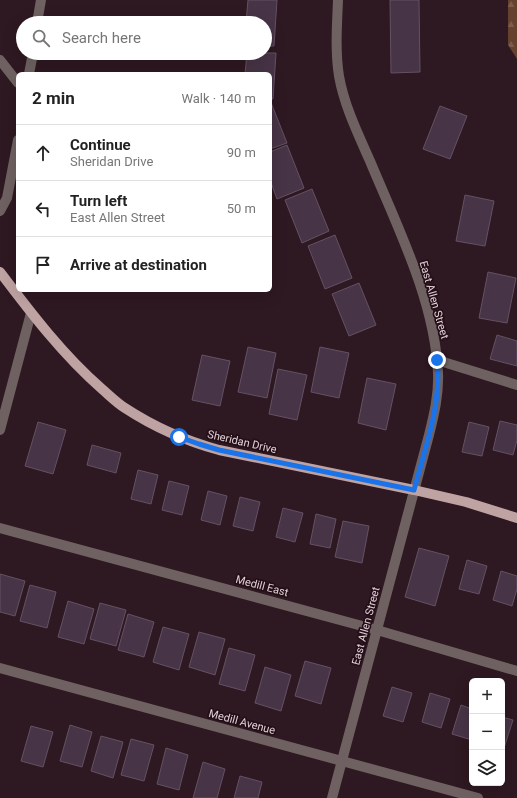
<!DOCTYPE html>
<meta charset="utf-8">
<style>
:root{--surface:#fff;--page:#f6f6f6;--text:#222;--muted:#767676;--line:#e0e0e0}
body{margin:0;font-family:Roboto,sans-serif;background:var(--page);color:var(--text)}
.controls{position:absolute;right:12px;bottom:12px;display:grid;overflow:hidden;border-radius:6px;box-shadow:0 4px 16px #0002}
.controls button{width:36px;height:36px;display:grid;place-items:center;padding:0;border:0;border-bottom:1px solid var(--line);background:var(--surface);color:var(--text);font:20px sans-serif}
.stop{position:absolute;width:12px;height:12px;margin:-9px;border:3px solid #1a73e8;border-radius:50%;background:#fff}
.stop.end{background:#1a73e8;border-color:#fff;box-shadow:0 1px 4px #0008}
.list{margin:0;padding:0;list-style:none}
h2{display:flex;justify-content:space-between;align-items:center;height:52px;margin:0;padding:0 16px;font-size:17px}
h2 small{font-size:13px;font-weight:400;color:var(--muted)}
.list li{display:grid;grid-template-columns:26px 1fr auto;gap:12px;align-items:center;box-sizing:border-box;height:56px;padding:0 16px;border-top:1px solid var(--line)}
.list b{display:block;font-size:15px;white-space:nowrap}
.list p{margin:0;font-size:13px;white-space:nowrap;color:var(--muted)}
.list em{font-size:13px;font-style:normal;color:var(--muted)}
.icon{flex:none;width:22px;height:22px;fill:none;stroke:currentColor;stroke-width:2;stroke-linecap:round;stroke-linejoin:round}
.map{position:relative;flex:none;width:517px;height:798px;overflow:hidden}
.search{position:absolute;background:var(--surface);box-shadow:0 4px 16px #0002;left:16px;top:16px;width:256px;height:44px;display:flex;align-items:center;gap:10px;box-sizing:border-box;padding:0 14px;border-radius:22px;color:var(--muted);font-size:15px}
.panel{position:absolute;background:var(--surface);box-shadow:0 4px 16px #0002;left:16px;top:72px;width:256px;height:220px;border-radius:6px}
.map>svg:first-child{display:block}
</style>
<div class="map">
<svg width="517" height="798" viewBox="0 0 517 798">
<defs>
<pattern id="forest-firs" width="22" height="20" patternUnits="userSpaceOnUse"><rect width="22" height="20" fill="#65412e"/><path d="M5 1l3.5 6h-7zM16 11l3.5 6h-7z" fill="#7b5b4c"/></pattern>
</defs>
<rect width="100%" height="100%" fill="#2e1821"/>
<polygon fill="url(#forest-firs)" points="508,0 517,0 517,59 508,45"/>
<g fill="#473446" stroke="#645164">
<polygon points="248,0 277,0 274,46 265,46 265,23 246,23"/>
<polygon points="390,0 419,0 420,72 391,73"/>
<polygon points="247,53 276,53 273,99 270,99 270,74 245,74"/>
<polygon points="270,100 287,143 270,149"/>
<polygon points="440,106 467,116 450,159 423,149"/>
<polygon points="287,145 304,188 277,199 270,180 270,152"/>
<polygon points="312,189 329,231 302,243 285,200"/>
<polygon points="465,195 494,201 485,246 456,241"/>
<polygon points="335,235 352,278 325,289 308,246"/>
<polygon points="488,272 516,278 507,323 479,318"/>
<polygon points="359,283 376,325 349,336 332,294"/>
<polygon points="497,335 517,341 517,366 490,359"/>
<polygon points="248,347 276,353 267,398 238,392"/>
<polygon points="320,347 349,353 339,398 311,392"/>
<polygon points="202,355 230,361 220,406 192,400"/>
<polygon points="278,369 307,375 297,420 269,414"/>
<polygon points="367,378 396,384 386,430 358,423"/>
<polygon points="500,421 517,425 517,440 513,455 493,450"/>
<polygon points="38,422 66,430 53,474 25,466"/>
<polygon points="469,422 489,427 482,456 462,452"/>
<polygon points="92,445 121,453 116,473 87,465"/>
<polygon points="138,470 158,475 151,504 131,499"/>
<polygon points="169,481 189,486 182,515 162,510"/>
<polygon points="208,491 227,496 220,525 201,520"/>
<polygon points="240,497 260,502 253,531 233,526"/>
<polygon points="283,508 303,513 295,542 276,537"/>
<polygon points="316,514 336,519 330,548 310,544"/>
<polygon points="343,521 369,526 362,563 335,557"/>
<polygon points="419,548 449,556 435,606 405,597"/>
<polygon points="467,560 487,566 479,594 459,589"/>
<polygon points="501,571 517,576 517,589 512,606 493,600"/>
<polygon points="0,574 25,581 15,616 0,612"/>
<polygon points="30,585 56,592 47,628 20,621"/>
<polygon points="68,601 94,609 84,644 58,637"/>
<polygon points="100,603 126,610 116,646 90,639"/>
<polygon points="128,614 154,622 144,657 118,650"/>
<polygon points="163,627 189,634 179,670 153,662"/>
<polygon points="199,632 225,639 215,675 189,667"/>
<polygon points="229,648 255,655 245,691 219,684"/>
<polygon points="305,661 331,668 321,704 295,696"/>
<polygon points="265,667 291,675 281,711 255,703"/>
<polygon points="392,687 412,693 403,722 383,716"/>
<polygon points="430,693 450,699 441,728 422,722"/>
<polygon points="461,705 472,709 472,740 452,734"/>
<polygon points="502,717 513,720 504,748 502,748"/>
<polygon points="70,725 92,732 82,767 60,761"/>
<polygon points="31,726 53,732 43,767 21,761"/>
<polygon points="101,736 123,742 113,778 91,771"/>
<polygon points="131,739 154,745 144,781 121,775"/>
<polygon points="166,748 188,755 179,790 157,784"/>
<polygon points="203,762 225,769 217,798 193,798"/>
<polygon points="240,776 262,782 258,798 234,798"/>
</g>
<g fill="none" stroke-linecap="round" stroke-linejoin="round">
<g stroke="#6f6161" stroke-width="10">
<polyline points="37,23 41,0"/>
<polyline points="0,60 18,83"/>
<polyline points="29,74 33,53"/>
<polyline points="0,211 7,198 18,140"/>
<polyline points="437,360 517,385"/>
<polyline points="0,430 31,313"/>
<polyline points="0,528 377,630 517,671"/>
<polyline points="0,668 478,798"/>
<path d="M332 798 429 435C434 415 439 394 438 373 435 301 397 226 370 161 358 134 344 105 339 76 335 51 337 25 338 0"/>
</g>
<path stroke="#bfa3a2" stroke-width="10" d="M0 272C31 313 63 355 102 389 109 395 117 403 125 408 154 427 186 441 219 450L414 490 466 502 517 518"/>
</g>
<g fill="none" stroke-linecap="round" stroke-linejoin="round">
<path stroke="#1a73e8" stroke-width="5" d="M179 437 199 444 219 450 414 490C425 448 442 404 437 360"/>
</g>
<g text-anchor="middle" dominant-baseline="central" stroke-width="3.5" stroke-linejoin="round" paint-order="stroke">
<g font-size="11" fill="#e1d1d7" stroke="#240e18">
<text transform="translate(434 300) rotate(74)">East Allen Street</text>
<text transform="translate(242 442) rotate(13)">Sheridan Drive</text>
<text transform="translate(262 586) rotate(15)">Medill East</text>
<text transform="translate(366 626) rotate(-75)">East Allen Street</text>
<text transform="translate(242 722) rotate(15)">Medill Avenue</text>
</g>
</g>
</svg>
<div class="controls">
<button>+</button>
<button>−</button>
<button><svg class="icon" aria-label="layers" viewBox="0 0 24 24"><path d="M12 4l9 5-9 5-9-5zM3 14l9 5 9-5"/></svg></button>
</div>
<div class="stop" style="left:179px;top:437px"></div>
<div class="stop end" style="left:437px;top:360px"></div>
<div class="search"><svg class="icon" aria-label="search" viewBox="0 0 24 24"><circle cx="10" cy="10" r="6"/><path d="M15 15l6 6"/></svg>Search here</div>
<section class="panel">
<h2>2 min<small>Walk · 140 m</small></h2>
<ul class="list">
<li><svg class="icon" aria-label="ahead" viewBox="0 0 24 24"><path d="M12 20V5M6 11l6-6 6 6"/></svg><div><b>Continue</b><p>Sheridan Drive</p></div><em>90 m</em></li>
<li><svg class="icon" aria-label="left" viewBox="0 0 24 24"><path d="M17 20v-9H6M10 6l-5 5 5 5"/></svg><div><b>Turn left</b><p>East Allen Street</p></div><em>50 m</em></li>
<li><svg class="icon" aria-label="arrive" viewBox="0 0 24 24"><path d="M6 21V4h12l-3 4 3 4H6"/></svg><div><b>Arrive at destination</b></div></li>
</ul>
</section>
</div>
